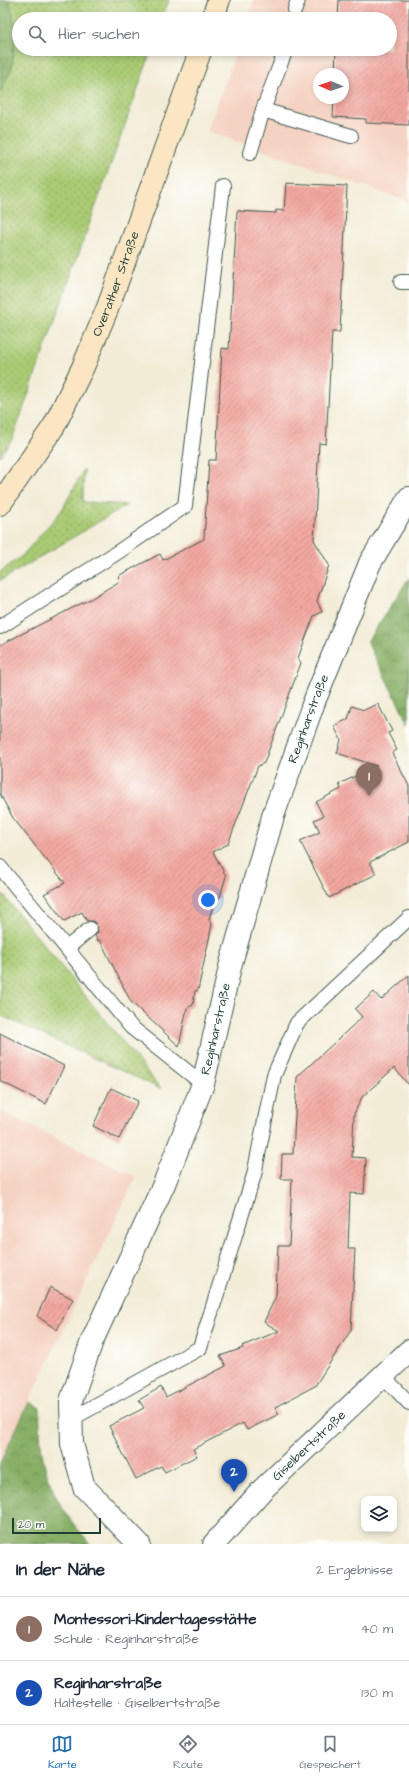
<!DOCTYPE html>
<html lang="de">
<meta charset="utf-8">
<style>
:root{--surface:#fff;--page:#f2f2f3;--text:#1f2937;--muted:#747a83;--line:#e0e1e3;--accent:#1f6fb2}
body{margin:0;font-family:"Architects Daughter",sans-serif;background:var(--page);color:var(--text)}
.controls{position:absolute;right:12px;bottom:12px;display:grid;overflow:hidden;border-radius:8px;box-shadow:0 2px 6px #0003}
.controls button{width:36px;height:36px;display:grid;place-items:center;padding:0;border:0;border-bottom:1px solid var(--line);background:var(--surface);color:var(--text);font:20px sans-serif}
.compass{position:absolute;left:313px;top:68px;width:36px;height:36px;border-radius:50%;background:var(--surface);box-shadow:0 2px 6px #0003;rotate:272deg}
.scale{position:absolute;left:12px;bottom:10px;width:89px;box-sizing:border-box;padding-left:4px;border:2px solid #1f3d34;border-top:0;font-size:11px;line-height:14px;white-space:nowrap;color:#1f3d34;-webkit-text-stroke:3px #fdfcf7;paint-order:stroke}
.you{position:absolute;left:208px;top:900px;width:14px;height:14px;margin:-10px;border:3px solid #fff;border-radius:50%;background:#1a73e8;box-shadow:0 0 0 6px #1a73e833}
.badge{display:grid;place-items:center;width:26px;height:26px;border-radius:50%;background:var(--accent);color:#fff;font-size:13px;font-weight:700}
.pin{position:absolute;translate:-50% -33px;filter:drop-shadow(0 1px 2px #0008)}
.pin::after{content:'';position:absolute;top:21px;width:14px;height:12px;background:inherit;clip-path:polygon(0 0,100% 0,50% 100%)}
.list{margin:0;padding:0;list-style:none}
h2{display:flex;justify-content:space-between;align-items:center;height:52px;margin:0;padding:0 16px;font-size:17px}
h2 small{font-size:13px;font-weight:400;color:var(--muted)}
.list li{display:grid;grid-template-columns:26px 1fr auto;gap:12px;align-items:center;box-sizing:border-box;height:64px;padding:0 16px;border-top:1px solid var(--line)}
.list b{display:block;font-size:15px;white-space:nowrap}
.list p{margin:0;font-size:13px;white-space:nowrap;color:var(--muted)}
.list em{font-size:13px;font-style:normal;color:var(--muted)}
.icon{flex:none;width:22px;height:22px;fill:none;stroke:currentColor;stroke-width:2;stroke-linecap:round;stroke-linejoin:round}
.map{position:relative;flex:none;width:409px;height:1544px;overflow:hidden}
.search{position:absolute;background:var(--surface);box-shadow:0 2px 6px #0003;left:12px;right:12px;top:12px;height:44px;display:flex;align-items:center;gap:10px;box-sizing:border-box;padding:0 14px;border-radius:22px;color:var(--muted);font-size:15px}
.sheet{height:180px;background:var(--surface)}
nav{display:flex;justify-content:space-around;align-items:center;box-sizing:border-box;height:56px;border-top:1px solid var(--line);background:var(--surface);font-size:11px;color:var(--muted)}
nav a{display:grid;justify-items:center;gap:2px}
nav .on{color:var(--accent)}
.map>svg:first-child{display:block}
</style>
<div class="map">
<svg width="409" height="1544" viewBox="0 0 409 1544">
<defs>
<pattern id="grass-dots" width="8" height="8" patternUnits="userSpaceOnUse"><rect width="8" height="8" fill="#aacb74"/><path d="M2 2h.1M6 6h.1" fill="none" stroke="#8aa660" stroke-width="1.8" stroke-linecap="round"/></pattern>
<pattern id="forest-crowns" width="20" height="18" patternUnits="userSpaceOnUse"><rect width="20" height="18" fill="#87af66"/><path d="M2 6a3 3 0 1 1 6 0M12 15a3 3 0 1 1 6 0" fill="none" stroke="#6e9055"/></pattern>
<pattern id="building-hatch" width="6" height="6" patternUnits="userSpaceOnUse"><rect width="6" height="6" fill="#f3a9a1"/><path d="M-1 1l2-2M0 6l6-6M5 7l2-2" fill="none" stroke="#c48b84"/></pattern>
</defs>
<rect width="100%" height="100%" fill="#fdfcf7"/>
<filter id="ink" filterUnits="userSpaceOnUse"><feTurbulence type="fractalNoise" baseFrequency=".025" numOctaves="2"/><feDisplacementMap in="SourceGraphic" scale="8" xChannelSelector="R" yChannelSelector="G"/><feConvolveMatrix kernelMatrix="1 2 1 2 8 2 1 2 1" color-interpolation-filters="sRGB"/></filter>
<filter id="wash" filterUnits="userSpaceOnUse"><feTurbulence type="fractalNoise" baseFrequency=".012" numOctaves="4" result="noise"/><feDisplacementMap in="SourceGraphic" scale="16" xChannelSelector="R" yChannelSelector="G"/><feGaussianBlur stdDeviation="0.9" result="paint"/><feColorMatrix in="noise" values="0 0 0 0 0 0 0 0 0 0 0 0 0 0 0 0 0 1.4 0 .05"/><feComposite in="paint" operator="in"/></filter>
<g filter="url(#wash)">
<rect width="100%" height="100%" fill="#f3edd8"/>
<g fill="#f5d3c2" fill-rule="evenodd">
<path d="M254 0H409V202L207 131 237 49H390V19H248ZM319 74H343V98H319Z"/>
<polygon points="0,1111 136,1177 0,1463"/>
</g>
<g fill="url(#grass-dots)" stroke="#648454">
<polygon points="9,0 169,0 162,19 19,19 19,49 152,49 12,440 0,456 0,93 12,67 16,29"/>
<polygon points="84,469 83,502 127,505 0,581 0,572 22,556 62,510"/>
<polygon points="0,891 161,1089 0,1015"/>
</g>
<g fill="url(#forest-crowns)" stroke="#53764d">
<polygon points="0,0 9,0 16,29 12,67 0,93"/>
<polygon points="409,578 409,724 367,642"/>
<path d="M29 1402 40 1408C38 1466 51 1502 91 1544H0V1463Z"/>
</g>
<g id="blocks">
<g fill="url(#building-hatch)">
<polygon points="339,0 409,0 409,125 366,123 366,119 333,117 334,98 343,98 343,74 335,74 336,49 390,49 390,19 338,19"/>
<polygon points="286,183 347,186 340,332 332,332 326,444 319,443 314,540 329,565 317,601 322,612 314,616 307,634 298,658 301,663 264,763 258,766 228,844 213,852 226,876 220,897 215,900 209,919 212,925 198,990 195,991 193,1005 187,1008 179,1046 131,1002 100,940 98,941 95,936 98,932 96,923 93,921 87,921 82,912 64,921 44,894 65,883 13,818 0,794 0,645 92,598 120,581 118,576 160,554 163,560 204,539 209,460 216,460 222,348 229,349 237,211 276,213 276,210 284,211"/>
<polygon points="378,704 392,731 388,733 397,750 392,753 409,786 409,842 370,862 376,874 329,898 300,841 320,832 314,820 323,816 316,802 341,789 339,784 377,766 337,753 341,740 334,726 348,719 352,706 364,710"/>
<polygon points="409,975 409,1085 394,1068 362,1097 354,1114 352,1157 366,1158 364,1194 350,1193 348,1249 355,1249 351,1330 315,1386 275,1407 279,1414 247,1430 243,1423 193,1449 197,1456 165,1472 161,1466 136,1479 109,1426 144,1408 139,1400 161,1387 166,1397 226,1366 220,1356 243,1348 242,1346 279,1331 264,1322 276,1296 278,1246 289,1246 292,1179 281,1179 282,1154 293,1154 297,1077 362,1017 355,1009 374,992 381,1000"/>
<polygon points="0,1033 64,1066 46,1104 0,1081"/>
<polygon points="111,1088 138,1101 119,1139 93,1126"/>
<polygon points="50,1287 73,1299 57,1330 37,1316"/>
</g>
</g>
</g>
<g filter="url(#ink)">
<use href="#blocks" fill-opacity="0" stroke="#3f574d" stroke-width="1"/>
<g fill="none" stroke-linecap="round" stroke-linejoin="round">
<defs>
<g id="service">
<polyline points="295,9 298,0"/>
<polyline points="263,110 351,136"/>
<polyline points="250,153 263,110 286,49"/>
<polyline points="401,282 409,282"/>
<polyline points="0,627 121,550 185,506 223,186"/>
<polyline points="0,867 131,1027 203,1084"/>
<polyline points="67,948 90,929"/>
<polyline points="383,1376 409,1403"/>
<polyline points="71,1419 200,1348 254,1175 274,1075 297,1023 409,918"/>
</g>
<g id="minor">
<path id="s1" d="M139 1544 84 1487 72 1444 71 1401 92 1341 164 1184 203 1084 231 963 274 813 314 702 370 563 409 498"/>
<path id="s2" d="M214 1544 263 1489 409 1351"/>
</g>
<g id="secondary">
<polyline points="212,19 219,0"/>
<path id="s3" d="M0 504 54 426 83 367 108 307 201 49"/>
</g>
</defs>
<use href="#service" stroke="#3f574d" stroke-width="16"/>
<use href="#minor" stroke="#3f574d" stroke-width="24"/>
<use href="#secondary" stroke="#3f574d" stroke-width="24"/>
<use href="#service" stroke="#fff" stroke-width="14"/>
<use href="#minor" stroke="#fff" stroke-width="22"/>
<use href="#secondary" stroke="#fbe6c4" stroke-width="22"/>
</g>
</g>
<g text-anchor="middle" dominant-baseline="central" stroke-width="3" stroke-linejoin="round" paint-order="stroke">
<g font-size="13" fill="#1f3d34" stroke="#fdfcf7">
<text stroke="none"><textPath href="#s3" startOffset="250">Overather Straße</textPath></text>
<text stroke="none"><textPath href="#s1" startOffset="891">Reginharstraße</textPath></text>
<text stroke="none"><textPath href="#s1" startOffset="567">Reginharstraße</textPath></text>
<text stroke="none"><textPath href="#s2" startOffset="137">Giselbertstraße</textPath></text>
</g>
</g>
</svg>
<div class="controls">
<button><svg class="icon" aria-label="layers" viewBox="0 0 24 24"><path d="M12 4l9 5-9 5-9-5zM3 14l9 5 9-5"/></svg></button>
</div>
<svg class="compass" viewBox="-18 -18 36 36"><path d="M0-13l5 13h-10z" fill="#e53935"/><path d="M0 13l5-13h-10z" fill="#747a83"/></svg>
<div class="scale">20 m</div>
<div class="you"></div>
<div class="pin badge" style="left:369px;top:796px;background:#8d6e63">1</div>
<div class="pin badge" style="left:234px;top:1492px;background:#1a4fb4">2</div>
<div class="search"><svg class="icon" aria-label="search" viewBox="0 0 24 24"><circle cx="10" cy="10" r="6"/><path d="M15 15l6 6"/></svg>Hier suchen</div>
</div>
<section class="sheet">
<h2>In der Nähe<small>2 Ergebnisse</small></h2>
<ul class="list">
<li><span class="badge" style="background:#8d6e63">1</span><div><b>Montessori-Kindertagesstätte</b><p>Schule · Reginharstraße</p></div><em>40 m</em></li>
<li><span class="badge" style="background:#1a4fb4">2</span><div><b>Reginharstraße</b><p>Haltestelle · Giselbertstraße</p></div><em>130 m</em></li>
</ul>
</section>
<nav>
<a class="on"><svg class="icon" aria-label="map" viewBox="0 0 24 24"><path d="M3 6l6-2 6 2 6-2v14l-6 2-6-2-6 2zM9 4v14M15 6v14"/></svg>Karte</a>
<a><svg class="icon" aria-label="directions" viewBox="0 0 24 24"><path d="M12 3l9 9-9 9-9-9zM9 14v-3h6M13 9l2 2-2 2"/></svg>Route</a>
<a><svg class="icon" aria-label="saved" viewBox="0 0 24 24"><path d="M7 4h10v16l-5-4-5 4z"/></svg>Gespeichert</a>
</nav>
